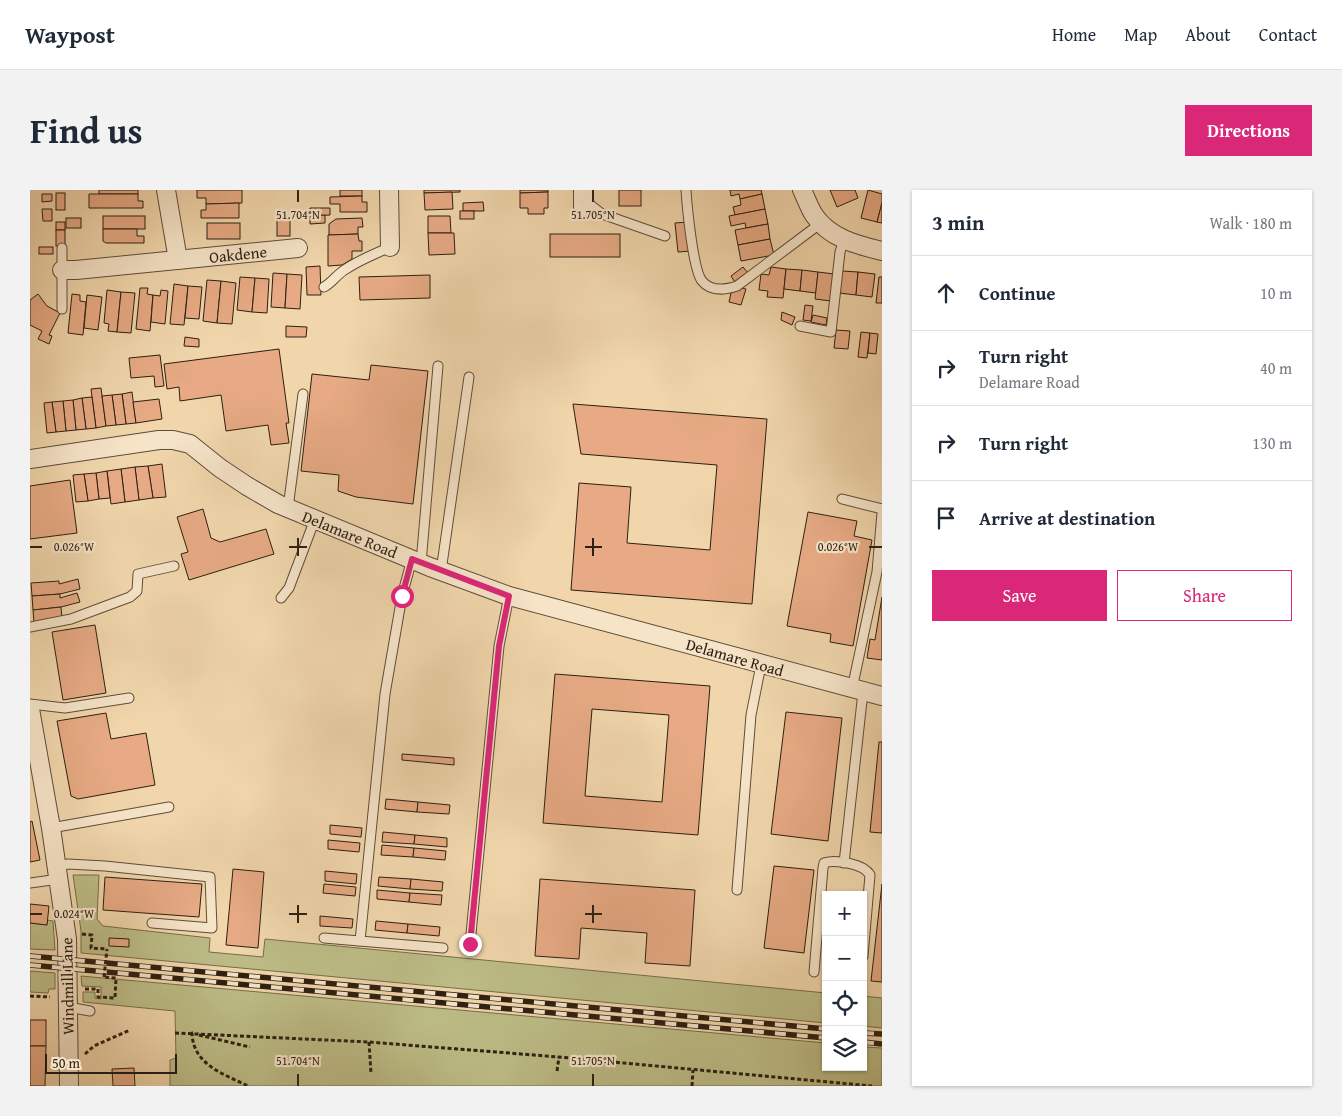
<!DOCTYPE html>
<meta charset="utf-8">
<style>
:root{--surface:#fff;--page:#f2f2f3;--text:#1f2937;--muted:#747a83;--line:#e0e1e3;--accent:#db2777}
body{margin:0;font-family:"Gentium Book Plus",serif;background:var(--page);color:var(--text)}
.controls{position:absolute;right:15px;bottom:15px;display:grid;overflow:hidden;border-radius:0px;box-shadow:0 1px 4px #0004}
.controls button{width:45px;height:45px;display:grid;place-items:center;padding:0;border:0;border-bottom:1px solid var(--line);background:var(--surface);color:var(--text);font:25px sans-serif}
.scale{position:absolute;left:15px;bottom:12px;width:132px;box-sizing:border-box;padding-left:5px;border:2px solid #2d1f11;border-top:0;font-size:14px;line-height:18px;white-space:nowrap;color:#2d1f11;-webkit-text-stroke:4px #f6e4c9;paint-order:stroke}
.stop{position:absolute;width:15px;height:15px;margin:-11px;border:4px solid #db2777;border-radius:50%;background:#fff}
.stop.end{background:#db2777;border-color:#fff;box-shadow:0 1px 5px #0008}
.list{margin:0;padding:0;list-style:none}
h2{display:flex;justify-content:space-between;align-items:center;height:65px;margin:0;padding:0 20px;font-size:21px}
h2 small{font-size:16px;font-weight:400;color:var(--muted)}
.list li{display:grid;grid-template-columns:32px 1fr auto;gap:15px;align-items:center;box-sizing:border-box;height:75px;padding:0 20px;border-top:1px solid var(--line)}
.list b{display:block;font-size:19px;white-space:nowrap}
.list p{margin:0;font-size:16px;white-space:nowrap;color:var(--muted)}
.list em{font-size:16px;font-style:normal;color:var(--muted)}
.actions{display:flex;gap:10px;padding:15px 20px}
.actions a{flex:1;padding:11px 0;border:1px solid var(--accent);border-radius:0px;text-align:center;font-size:18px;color:var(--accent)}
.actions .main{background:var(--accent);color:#fff}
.icon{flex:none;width:28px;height:28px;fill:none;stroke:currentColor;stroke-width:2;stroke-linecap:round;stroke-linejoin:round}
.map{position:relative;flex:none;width:852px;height:896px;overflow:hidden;border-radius:0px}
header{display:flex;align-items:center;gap:30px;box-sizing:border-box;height:70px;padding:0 25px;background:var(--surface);border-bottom:1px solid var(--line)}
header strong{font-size:24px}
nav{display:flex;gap:28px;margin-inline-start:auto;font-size:18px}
.intro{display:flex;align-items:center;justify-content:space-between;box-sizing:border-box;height:120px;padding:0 30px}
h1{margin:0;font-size:35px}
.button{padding:12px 22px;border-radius:0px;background:var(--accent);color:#fff;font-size:18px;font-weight:700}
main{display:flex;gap:30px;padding:0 30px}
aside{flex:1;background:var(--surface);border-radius:0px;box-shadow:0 1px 4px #0004}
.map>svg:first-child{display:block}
</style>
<header>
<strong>Waypost</strong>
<nav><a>Home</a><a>Map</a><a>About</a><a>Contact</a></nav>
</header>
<div class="intro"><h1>Find us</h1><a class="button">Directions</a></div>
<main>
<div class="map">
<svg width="852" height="896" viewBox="0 0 852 896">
<rect width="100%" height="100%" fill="#f1d6ac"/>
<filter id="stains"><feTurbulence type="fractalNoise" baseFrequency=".004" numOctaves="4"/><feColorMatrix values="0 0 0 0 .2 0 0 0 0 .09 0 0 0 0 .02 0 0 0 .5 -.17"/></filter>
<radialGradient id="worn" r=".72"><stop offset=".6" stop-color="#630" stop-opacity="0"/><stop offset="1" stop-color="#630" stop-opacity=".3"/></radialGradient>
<g fill="#bdbd87" stroke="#756e4c">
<polygon points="43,685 69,685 67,729 73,736 180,748 179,762 233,767 235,749 796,803 796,833 51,763 51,741"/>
<polygon points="17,730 23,731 25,760 0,759 0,733 17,735"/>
<polygon points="0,781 25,783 25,799 19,799 18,803 0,802"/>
<polygon points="51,786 796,853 796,877 833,877 833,857 852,858 852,896 140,896 140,870 146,868 145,821 53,812 53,802 65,802 65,808 71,809 71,797 52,796"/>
<polygon points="833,806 852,808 852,838 833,836"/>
</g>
<g fill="#e7aa84" stroke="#2d1f11" fill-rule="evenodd">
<rect x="69" y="0" width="39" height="4"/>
<polygon points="167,0 212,0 212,13 176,14 176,8 167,8"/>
<rect x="310" y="0" width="22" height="6"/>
<polygon points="394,0 430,0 430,2 394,3"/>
<polygon points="490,0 518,0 518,2 490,3"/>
<rect x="589" y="0" width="22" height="16"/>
<polygon points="700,0 731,0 732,4 710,9 709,4 701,6"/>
<polygon points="800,0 825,0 828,8 807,17"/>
<polygon points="838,0 852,4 852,13 847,32 831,28"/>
<polygon points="422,2 423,19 395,20 394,3"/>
<polygon points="518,2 518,18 514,18 514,24 498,24 498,18 490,18 490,3"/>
<rect x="26" y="3" width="9" height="17"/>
<polygon points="12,4 22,4 22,11 12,12"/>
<polygon points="59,4 108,4 108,11 113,11 113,18 59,18"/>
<polygon points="732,4 735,19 705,25 703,17 711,15 710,9"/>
<polygon points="332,6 332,12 337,12 337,22 310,22 310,14 300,14 300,7"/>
<polygon points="453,12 454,21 433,21 433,13"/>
<polygon points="209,13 209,28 171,28 171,20 176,20 176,14"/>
<polygon points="852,13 852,33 847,32"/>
<polygon points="280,18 300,18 300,25 280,26"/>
<polygon points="12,19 22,19 22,31 13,31"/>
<polygon points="735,19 738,34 716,38 715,33 701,36 699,26"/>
<rect x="430" y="21" width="14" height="8"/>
<polygon points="295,25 295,33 280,34 280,26"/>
<rect x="73" y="26" width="42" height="13"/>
<polygon points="398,26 420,26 421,43 398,43"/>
<rect x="36" y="28" width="15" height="10"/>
<polygon points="332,28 333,37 328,37 328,44 299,45 299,34 306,29"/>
<rect x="247" y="30" width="13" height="16"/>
<rect x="26" y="32" width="9" height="8"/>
<polygon points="658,32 661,61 648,62 645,33"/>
<rect x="177" y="33" width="33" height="16"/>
<polygon points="738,34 740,49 708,55 705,40"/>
<polygon points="73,39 107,39 107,46 114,46 114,53 76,53 73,51"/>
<rect x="26" y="40" width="9" height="16"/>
<polygon points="398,43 424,43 425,64 399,65"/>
<polygon points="328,44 329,51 332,51 332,61 322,61 322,69 312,75 298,76 298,45"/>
<rect x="520" y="44" width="70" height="23"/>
<polygon points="740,49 744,65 711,71 708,55"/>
<rect x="9" y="57" width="14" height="7"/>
<polygon points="290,76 291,105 277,105 276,77"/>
<polygon points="713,77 719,84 706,94 701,86"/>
<polygon points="741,77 756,79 753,108 737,107 738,101 729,100 731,84 739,85"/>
<polygon points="756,79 772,80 770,101 754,99"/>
<polygon points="772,80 788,82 786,103 770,101"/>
<polygon points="812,81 828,82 826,105 809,103"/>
<polygon points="788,82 804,84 801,111 785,109"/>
<polygon points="828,82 845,84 842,107 826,105"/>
<polygon points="243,83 257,84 255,118 241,117"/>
<polygon points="257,84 272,85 270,119 255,118"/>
<polygon points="400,85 400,108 330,110 329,87"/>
<polygon points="210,87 225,88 222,122 207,120"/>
<polygon points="849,87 852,87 852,113 846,113"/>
<polygon points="225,88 239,89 237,123 222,122"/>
<polygon points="177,90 191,91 187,133 173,131"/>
<polygon points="191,91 206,93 202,134 187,133"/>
<polygon points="144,94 158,96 154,135 140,134"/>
<polygon points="158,96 172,97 169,129 155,128"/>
<polygon points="110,98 118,98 117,104 123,105 120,141 106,139"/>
<polygon points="712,98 716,99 711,115 699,112 701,103"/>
<polygon points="77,100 91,102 87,142 78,141 79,134 74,133"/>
<polygon points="131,100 138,101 135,134 121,132 123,105 130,106"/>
<polygon points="91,102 105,103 101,143 87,142"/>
<polygon points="8,104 17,116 30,123 19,145 22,146 19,154 8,149 12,141 0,135 0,110"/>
<polygon points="42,104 50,105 50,111 56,112 53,145 38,143"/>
<polygon points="57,105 72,107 68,140 54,138"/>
<polygon points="775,115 783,116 781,131 773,130"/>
<polygon points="752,122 765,127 762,135 751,130"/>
<polygon points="783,125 797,128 796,135 781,132"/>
<polygon points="256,136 277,137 276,147 256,147"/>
<polygon points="806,140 820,141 818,159 804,158"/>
<polygon points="831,142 840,143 837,168 828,167"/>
<polygon points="840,143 848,144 846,164 838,163"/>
<polygon points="155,147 169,149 169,157 154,156"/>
<polygon points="249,159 259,233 256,233 259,253 241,255 238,235 196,241 191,205 150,211 149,197 137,199 134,174"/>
<polygon points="130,165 134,196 125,197 124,186 101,188 99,168"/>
<polygon points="341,175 398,181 383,314 326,307 308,301 309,285 271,281 282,184 339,190"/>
<polygon points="71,198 76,236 66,238 61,199"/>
<polygon points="102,202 106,233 96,234 92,204"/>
<polygon points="92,204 96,234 86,235 82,205"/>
<polygon points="82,205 86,235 76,236 72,206"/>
<polygon points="62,207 66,238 56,239 52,208"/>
<polygon points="52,208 56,239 46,240 43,210"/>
<polygon points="129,209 132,229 106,233 103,212"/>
<polygon points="43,210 46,240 36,241 33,211"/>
<polygon points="33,211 36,241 26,242 22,212"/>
<polygon points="22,212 26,242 17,243 14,213"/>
<polygon points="543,214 737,229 722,414 541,400 549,293 601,297 597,353 680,360 687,275 551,264"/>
<polygon points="132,274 136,307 123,308 118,276"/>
<polygon points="118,276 123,308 109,310 105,277"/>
<polygon points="105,277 109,310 95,312 91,279"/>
<polygon points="91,279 95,312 81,314 77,281"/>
<polygon points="77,281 80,308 69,309 66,283"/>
<polygon points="66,283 69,309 58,311 54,284"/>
<polygon points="54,284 58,311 46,312 43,285"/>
<polygon points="40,290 47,343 0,349 0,296"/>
<polygon points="173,319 181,348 190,352 236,339 244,364 159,390 151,364 158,362 147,327"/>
<polygon points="778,322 827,331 824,346 842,350 823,456 800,452 801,444 757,436"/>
<polygon points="48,389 50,399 30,404 2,406 1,393 29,391 29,394"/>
<polygon points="47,403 50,412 31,417 3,420 2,406 30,404 30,408"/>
<polygon points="852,407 852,470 837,468 840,449 845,450"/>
<polygon points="31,417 32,429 4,432 3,420"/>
<polygon points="65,435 76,503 33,510 22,442"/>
<path d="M525 484 680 496 668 645 513 633ZM562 519 639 525 632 612 555 606Z"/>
<polygon points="756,522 812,528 798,651 741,644"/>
<polygon points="76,523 81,549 116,543 125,595 48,609 41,606 27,531"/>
<polygon points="849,552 852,552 852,643 840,642"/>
<polygon points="372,564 424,568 424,575 372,570"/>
<polygon points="356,609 388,612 387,622 355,619"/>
<polygon points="388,612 420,615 419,624 387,622"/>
<polygon points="2,631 10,670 0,672 0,632"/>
<polygon points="300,635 332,638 331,647 300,644"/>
<polygon points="353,642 385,645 384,654 352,652"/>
<polygon points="385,645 417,648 417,657 384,654"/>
<polygon points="298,650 330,653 329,662 298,659"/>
<polygon points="352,655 384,658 383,667 351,665"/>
<polygon points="384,658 416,661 415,670 383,667"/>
<polygon points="744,676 784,680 774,763 734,758"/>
<polygon points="203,679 234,682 228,758 196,755"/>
<polygon points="295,681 327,684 326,694 295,691"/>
<polygon points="75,687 172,694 169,727 73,720"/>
<polygon points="349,687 381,689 380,699 348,696"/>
<polygon points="381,689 413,692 412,701 380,699"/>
<polygon points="510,689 665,700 660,776 615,773 617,743 551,738 549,769 505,766"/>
<polygon points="294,694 326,697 325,706 293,703"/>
<polygon points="852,694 852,792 841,791"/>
<polygon points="347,700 380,703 379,712 347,709"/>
<polygon points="380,703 412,705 411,715 379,712"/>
<polygon points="0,714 19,716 17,735 0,733"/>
<polygon points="290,726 323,729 322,738 290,736"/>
<polygon points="346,731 378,734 377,743 345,740"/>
<polygon points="378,734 410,737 409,746 377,743"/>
<polygon points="79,748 99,749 99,757 79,756"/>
<rect x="0" y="830" width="16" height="26"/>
<polygon points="0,856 16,856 15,896 0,896"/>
<polygon points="104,878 105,896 83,896 82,879"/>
</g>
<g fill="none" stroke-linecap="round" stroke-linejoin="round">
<defs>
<g id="lane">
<path d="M656 0C657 16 663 80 672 91 681 102 695 100 707 96L791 33"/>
<polyline points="553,9 572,24 635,46"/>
<path d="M294 97C303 92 307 84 316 79 329 70 345 64 360 57"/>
<polyline points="32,119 32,58"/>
<polyline points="770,136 801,142 810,62 814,50"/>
<polyline points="812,309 852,319"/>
<polyline points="258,318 273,204"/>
<polyline points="391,373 408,176"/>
<polyline points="411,381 439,187"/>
<polyline points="251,408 259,398 285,329"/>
<polyline points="0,437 41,429 100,407 107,401 108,384 144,376"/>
<polyline points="822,499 847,382 852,323"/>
<polyline points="0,514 35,518 99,508"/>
<polyline points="21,638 139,617"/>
<polyline points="814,673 833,502"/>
<polyline points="27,676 38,674 75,676 180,687 182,738 122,733"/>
<polyline points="0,693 29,689"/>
<polyline points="707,700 721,525 731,475"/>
<polyline points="294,748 413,758"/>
<polyline points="330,751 355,504 372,406 382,369"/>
<polyline points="440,754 469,456 479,406"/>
<path d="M784 782 793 678 794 673C806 669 834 674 840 685L833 766"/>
<polyline points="38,817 60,821"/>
</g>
<g id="street">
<polyline points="136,0 148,70"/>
<polyline points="359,0 360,57"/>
<polyline points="553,0 553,17"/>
<path d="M772 0C776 8 779 17 784 25 799 48 827 55 852 61"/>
<polyline points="32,80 46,80 268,58"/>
<polyline points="0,269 129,250 143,250 160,254 190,278 217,296 248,314 400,377 479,406 852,506"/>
<polyline points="0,519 21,638 37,749 39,896"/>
</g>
</defs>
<use href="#lane" stroke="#5e4d38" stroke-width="11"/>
<use href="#street" stroke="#5e4d38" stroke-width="20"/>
<g stroke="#2d1f11" stroke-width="3" stroke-dasharray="4 2.5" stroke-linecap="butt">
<polyline points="52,744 62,745 61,758 77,759"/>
<polyline points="55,799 68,799 68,807 85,808 86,788 74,787"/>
<polyline points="0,806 20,807"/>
<polyline points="145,843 339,852 529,867 842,896"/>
<path d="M163 843H162C163 875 194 884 218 896"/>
<polyline points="169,845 220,857"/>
<polyline points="339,852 341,883"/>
<polyline points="55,864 64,856 100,840"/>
<polyline points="527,881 529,867"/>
<polyline points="662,896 663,880"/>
</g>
<use href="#lane" stroke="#f6e4c9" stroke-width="9"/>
<use href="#street" stroke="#f6e4c9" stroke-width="18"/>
<defs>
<g id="rail">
<polyline points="0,766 796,839"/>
<polyline points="0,775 796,848"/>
<polyline points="833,843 852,844"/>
<polyline points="833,852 852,854"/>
</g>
</defs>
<use href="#rail" stroke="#2d1f11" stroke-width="5.5"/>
<use href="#rail" stroke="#f6e4c9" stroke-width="4" stroke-dasharray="11" stroke-linecap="butt"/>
<polyline stroke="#2d1f11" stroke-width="3" stroke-dasharray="4 2.5" stroke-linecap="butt" points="74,787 77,759"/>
</g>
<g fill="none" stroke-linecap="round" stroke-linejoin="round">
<polyline stroke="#db2777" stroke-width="6" points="372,406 382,369 479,406 469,456 440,754"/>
</g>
<path fill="none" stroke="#2d1f11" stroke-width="2" d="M268 0V12M563 0V12M268 348V366M563 348V366M0 357H12M259 357H277M555 357H572M839 357H852M268 715V733M563 715V733M0 724H12M259 724H277M555 724H572M268 884V896M563 884V896"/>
<g text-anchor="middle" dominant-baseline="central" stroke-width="4.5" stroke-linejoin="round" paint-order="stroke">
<g font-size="16" fill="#2d1f11" stroke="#f6e4c9">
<text transform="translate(208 64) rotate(-6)">Oakdene</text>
<text transform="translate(320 344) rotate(22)">Delamare Road</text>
<text transform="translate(705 467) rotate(16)">Delamare Road</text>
<text transform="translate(37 796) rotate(-91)">Windmill Lane</text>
</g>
</g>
<g font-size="12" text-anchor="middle" fill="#2d1f11" stroke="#f6e4c9" stroke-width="4.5" stroke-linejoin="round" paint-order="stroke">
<text x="268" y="29">51.704°N</text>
<text x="563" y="29">51.705°N</text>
<text x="808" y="361">0.026°W</text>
<text x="44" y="361">0.026°W</text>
<text x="44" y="728">0.024°W</text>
<text x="268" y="875">51.704°N</text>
<text x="563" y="875">51.705°N</text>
</g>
<rect width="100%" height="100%" filter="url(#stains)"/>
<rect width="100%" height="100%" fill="url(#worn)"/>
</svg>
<div class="controls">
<button>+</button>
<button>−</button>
<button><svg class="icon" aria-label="locate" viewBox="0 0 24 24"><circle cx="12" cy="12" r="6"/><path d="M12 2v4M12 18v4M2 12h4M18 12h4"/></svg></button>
<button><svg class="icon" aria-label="layers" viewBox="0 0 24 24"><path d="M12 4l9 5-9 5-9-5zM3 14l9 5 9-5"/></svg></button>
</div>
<div class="scale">50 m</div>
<div class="stop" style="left:372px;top:406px"></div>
<div class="stop end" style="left:440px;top:754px"></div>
</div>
<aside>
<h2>3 min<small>Walk · 180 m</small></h2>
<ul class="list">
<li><svg class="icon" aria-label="ahead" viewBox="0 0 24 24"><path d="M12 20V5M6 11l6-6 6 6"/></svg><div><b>Continue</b></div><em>10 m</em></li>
<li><svg class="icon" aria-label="right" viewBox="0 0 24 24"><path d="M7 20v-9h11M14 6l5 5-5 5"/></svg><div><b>Turn right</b><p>Delamare Road</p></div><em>40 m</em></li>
<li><svg class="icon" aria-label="right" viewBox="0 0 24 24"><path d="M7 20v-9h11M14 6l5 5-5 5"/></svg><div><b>Turn right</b></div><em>130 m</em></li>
<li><svg class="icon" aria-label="arrive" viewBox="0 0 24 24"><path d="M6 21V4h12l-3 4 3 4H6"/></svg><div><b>Arrive at destination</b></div></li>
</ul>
<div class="actions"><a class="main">Save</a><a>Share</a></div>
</aside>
</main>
